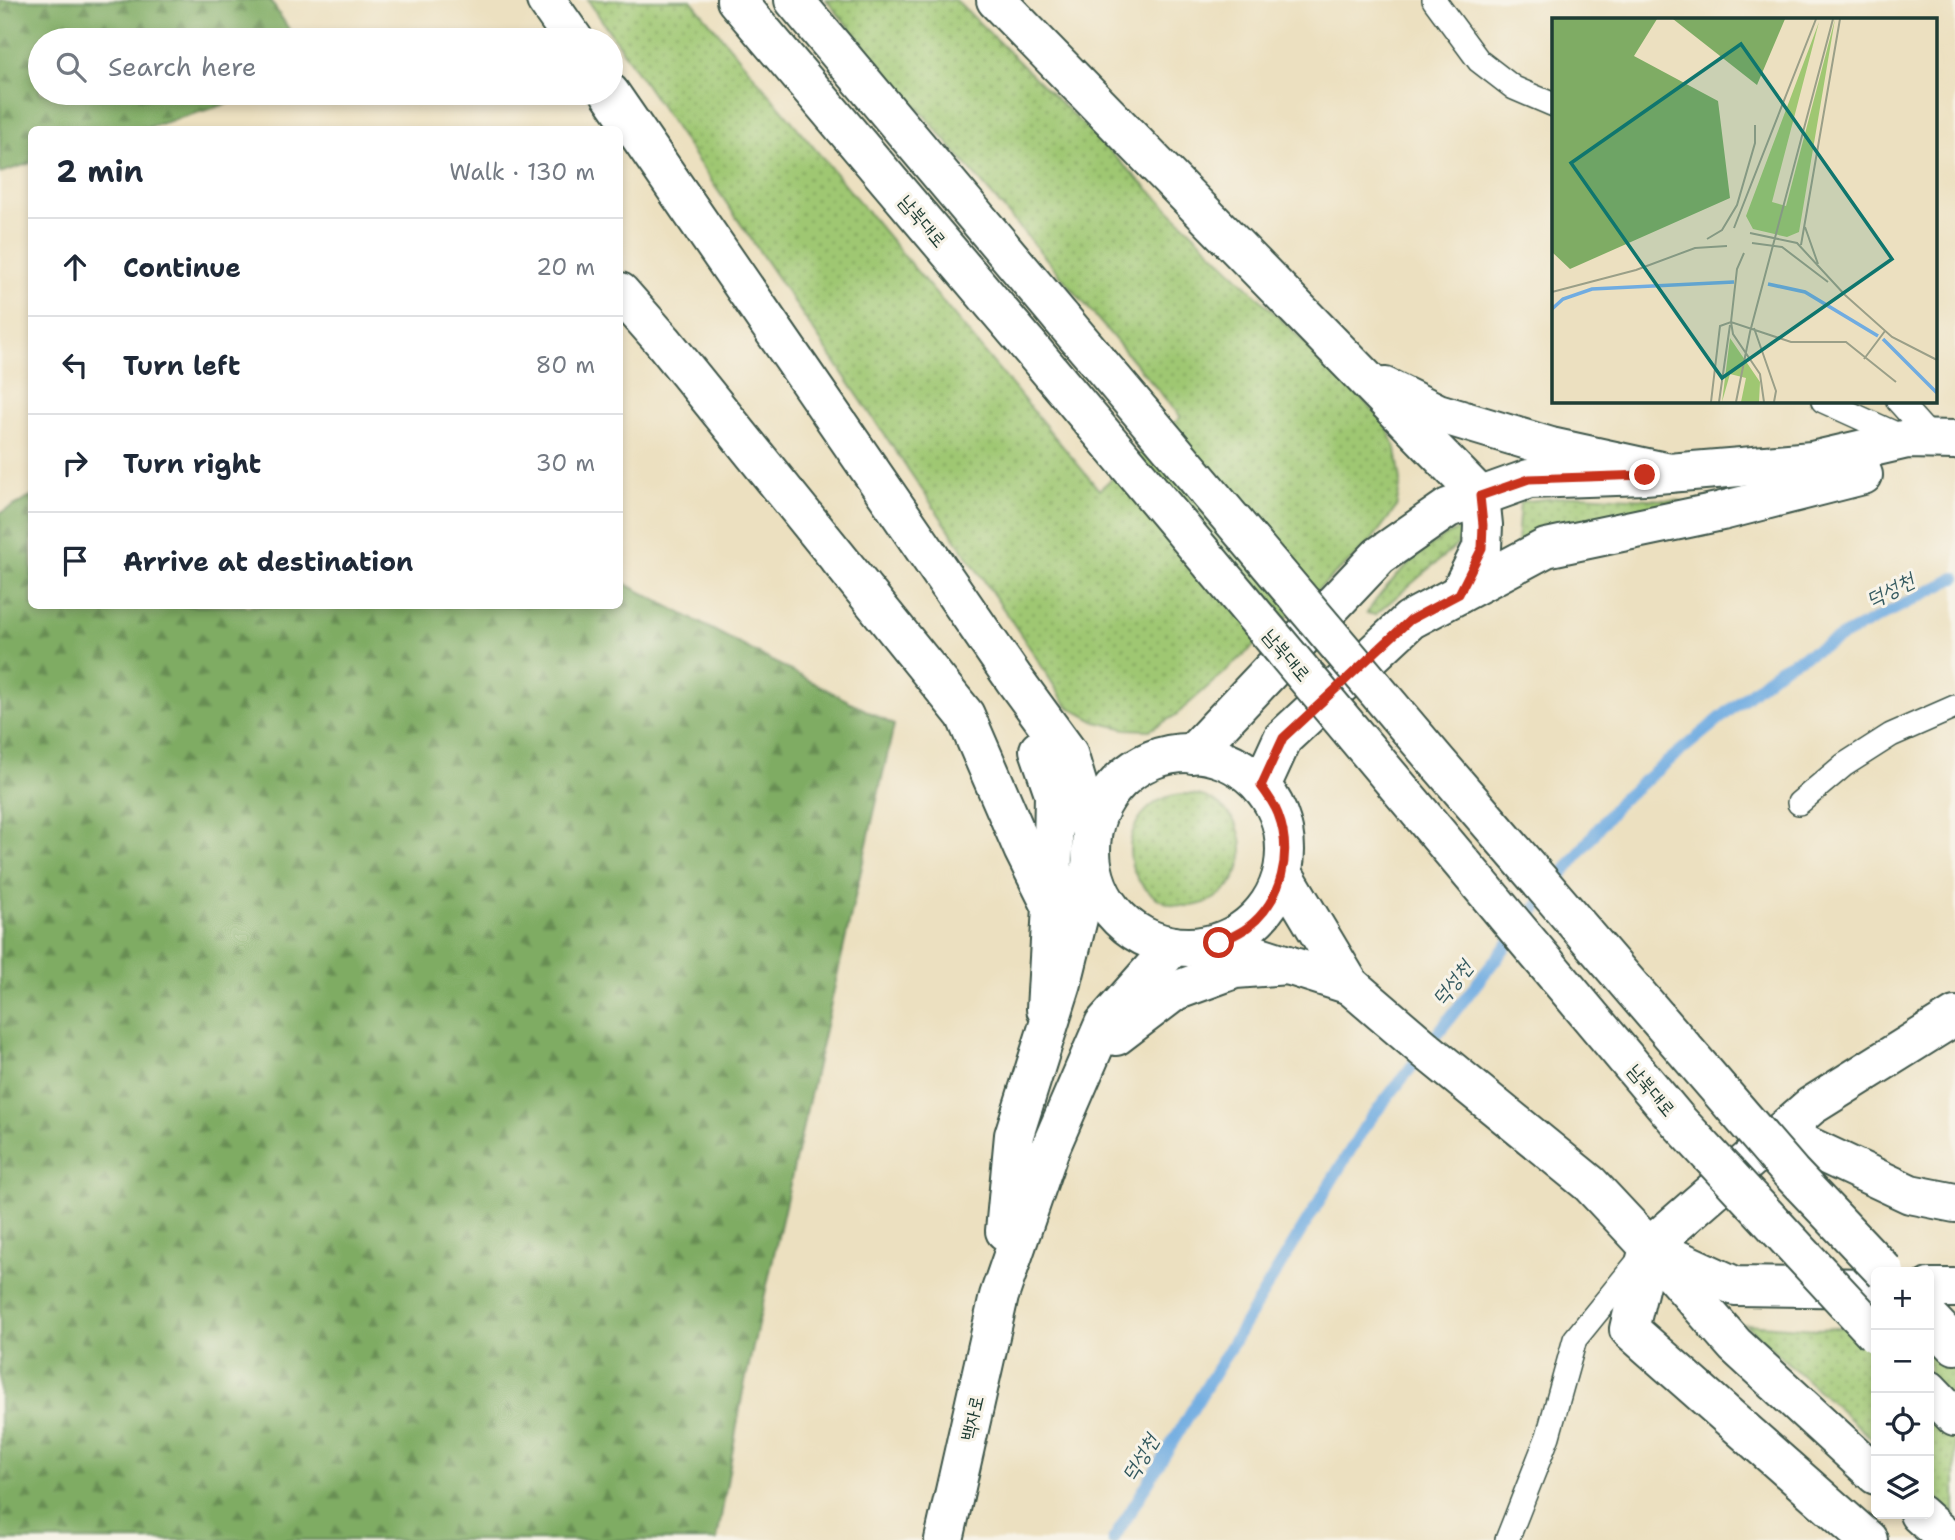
<!DOCTYPE html>
<meta charset="utf-8">
<style>
:root{--surface:#fff;--page:#f6f6f7;--text:#1f2937;--muted:#747a83;--line:#e0e1e3}
body{margin:0;font-family:"Shantell Sans","Poor Story",sans-serif;background:var(--page);color:var(--text)}
.controls{position:absolute;right:21px;bottom:21px;display:grid;overflow:hidden;border-radius:10px;box-shadow:0 4px 10px #0003}
.controls button{width:63px;height:63px;display:grid;place-items:center;padding:0;border:0;border-bottom:2px solid var(--line);background:var(--surface);color:var(--text);font:35px sans-serif}
.stop{position:absolute;width:21px;height:21px;margin:-16px;border:5px solid #c8321e;border-radius:50%;background:#fff}
.stop.end{background:#c8321e;border-color:#fff;box-shadow:0 2px 7px #0008}
.list{margin:0;padding:0;list-style:none}
h2{display:flex;justify-content:space-between;align-items:center;height:91px;margin:0;padding:0 28px;font-size:30px}
h2 small{font-size:23px;font-weight:400;color:var(--muted)}
.list li{display:grid;grid-template-columns:46px 1fr auto;gap:21px;align-items:center;box-sizing:border-box;height:98px;padding:0 28px;border-top:2px solid var(--line)}
.list b{display:block;font-size:26px;white-space:nowrap}
.list em{font-size:23px;font-style:normal;color:var(--muted)}
.icon{flex:none;width:38px;height:38px;fill:none;stroke:currentColor;stroke-width:2;stroke-linecap:round;stroke-linejoin:round}
.map{position:relative;flex:none;width:1955px;height:1540px;overflow:hidden}
.search{position:absolute;background:var(--surface);box-shadow:0 4px 10px #0003;left:28px;top:28px;width:595px;height:77px;display:flex;align-items:center;gap:18px;box-sizing:border-box;padding:0 24px;border-radius:38px;color:var(--muted);font-size:26px}
.panel{position:absolute;background:var(--surface);box-shadow:0 4px 10px #0003;left:28px;top:126px;width:595px;height:483px;border-radius:10px}
.map>svg:first-child{display:block}
</style>
<div class="map">
<svg width="1955" height="1540" viewBox="0 0 1955 1540">
<defs>
<pattern id="grass-dots" width="8" height="8" patternUnits="userSpaceOnUse" patternTransform="scale(1.75)"><rect width="8" height="8" fill="#9fc772"/><path d="M2 2h.1M6 6h.1" fill="none" stroke="#81a35e" stroke-width="1.8" stroke-linecap="round"/></pattern>
<pattern id="forest-firs" width="22" height="20" patternUnits="userSpaceOnUse" patternTransform="scale(1.75)"><rect width="22" height="20" fill="#7fac64"/><path d="M5 1l3.5 6h-7zM16 11l3.5 6h-7z" fill="#678d53"/></pattern>
</defs>
<rect width="100%" height="100%" fill="#f7f3e8"/>
<filter id="ink" filterUnits="userSpaceOnUse"><feTurbulence type="fractalNoise" baseFrequency=".0143" numOctaves="2"/><feDisplacementMap in="SourceGraphic" scale="14" xChannelSelector="R" yChannelSelector="G"/><feConvolveMatrix kernelMatrix="1 2 1 2 8 2 1 2 1" color-interpolation-filters="sRGB"/></filter>
<filter id="wash" filterUnits="userSpaceOnUse"><feTurbulence type="fractalNoise" baseFrequency=".00686" numOctaves="4" result="noise"/><feDisplacementMap in="SourceGraphic" scale="28" xChannelSelector="R" yChannelSelector="G"/><feGaussianBlur stdDeviation="1.57" result="paint"/><feColorMatrix in="noise" values="0 0 0 0 0 0 0 0 0 0 0 0 0 0 0 0 0 1.4 0 .05"/><feComposite in="paint" operator="in"/></filter>
<g filter="url(#wash)">
<rect width="100%" height="100%" fill="#ece0c0"/>
<g fill="url(#grass-dots)" stroke="#5f8253" stroke-width="2">
<polygon points="588,0 691,0 1099,490 1181,417 826,0 956,0 1385,422 1396,449 1401,481 1396,508 1368,545 1176,715 1150,730 1126,729 1096,722 1067,706 1032,651"/>
<polygon points="1580,495 1682,501 1517,545 1520,502"/>
<path d="M1464 527 1457 545 1375 615 1367 613C1386 583 1429 539 1464 527Z"/>
<circle cx="1186" cy="850" r="56"/>
<polygon points="1955,1322 1955,1514 1929,1491 1929,1323"/>
<polygon points="1745,1324 1815,1329 1876,1326 1876,1443"/>
</g>
<g fill="url(#forest-firs)" stroke="#4f744c" stroke-width="2">
<polygon points="0,0 270,0 296,40 40,40 40,93 263,93 143,129 32,130 31,163 0,173"/>
<polygon points="31,497 32,606 620,606 620,581 894,725 743,1391 717,1540 0,1540 0,513"/>
</g>
<g fill="none" stroke-linecap="round" stroke-linejoin="round">
<polyline stroke="#70ace1" stroke-width="12" points="1113,1540 1365,1126 1620,801 1781,668 1955,578"/>
</g>
</g>
<g filter="url(#ink)">
<g fill="none" stroke-linecap="round" stroke-linejoin="round">
<defs>
<g id="service">
<polyline points="1434,0 1479,61 1514,88 1554,105"/>
<polyline points="1823,401 1907,439"/>
<polyline points="1898,401 1933,440"/>
<polyline points="1799,803 1844,765 1891,735 1955,707"/>
<polyline points="1507,1540 1548,1436 1575,1339 1640,1259"/>
</g>
<g id="minor">
<polyline points="620,292 663,341 965,715 1023,849 1052,907 1046,1009"/>
<polyline points="1283,873 1350,985 1427,1051 1590,1184 1649,1247"/>
<polyline points="1219,943 1350,985"/>
<polyline points="1780,1133 1910,1194 1955,1203"/>
<polyline points="1868,1540 1629,1329 1649,1247 1811,1106 1955,1016"/>
</g>
<g id="tertiary">
<polyline points="1459,594 1482,548 1483,525 1480,496"/>
<circle cx="1188" cy="850" r="97"/>
<polyline points="1192,754 1379,556 1448,508 1529,479 1645,475 1812,461 1907,439 1955,440"/>
<polyline points="1261,786 1283,738 1410,620 1546,548 1722,511 1863,475"/>
<polyline points="1116,1036 1175,991 1235,969 1288,965"/>
<polyline points="1005,1231 1014,1135 1062,983 1091,866"/>
<polyline points="944,1540 999,1296 1049,1151 1104,1024 1173,946"/>
</g>
<g id="trunk">
<polyline points="546,0 574,40"/>
<polyline points="736,0 1028,345"/>
<polyline points="794,0 1062,319"/>
<polyline points="996,0 1480,496"/>
<polyline points="610,93 1014,679 1068,753 1092,833"/>
<polyline points="1385,387 1438,413 1551,447 1670,473"/>
<polyline points="1039,750 1054,793 1052,907"/>
<polyline points="1649,1247 1735,1345 1876,1475"/>
<polyline points="1661,1252 1735,1286 1876,1288"/>
<polyline points="1929,1288 1955,1288"/>
<polyline points="1929,1318 1955,1345"/>
<polyline points="1929,1390 1955,1417"/>
<polyline points="1919,1514 1948,1540"/>
</g>
</defs>
<use href="#service" stroke="#3e5549" stroke-width="26"/>
<use href="#minor" stroke="#3e5549" stroke-width="42"/>
<use href="#tertiary" stroke="#3e5549" stroke-width="42"/>
<use href="#trunk" stroke="#3e5549" stroke-width="42"/>
<use href="#service" stroke="#fff" stroke-width="23"/>
<use href="#minor" stroke="#fff" stroke-width="38"/>
<use href="#tertiary" stroke="#fff" stroke-width="38"/>
<use href="#trunk" stroke="#fff" stroke-width="38"/>
<defs>
<g id="trunk-bridge">
<polyline points="1062,319 1438,763 1791,1173 1885,1272"/>
<polyline points="1028,345 1679,1122 1876,1334"/>
</g>
</defs>
<use href="#trunk-bridge" stroke="#3e5549" stroke-width="42" stroke-linecap="butt"/>
<use href="#trunk-bridge" stroke="#fff" stroke-width="38"/>
</g>
</g>
<g fill="none" stroke-linecap="round" stroke-linejoin="round" filter="url(#ink)">
<path stroke="#c8321e" stroke-width="9" d="M1219 943C1228 938 1239 934 1248 927 1282 901 1293 853 1278 814 1274 804 1267 794 1261 786L1283 738 1410 620 1459 594 1482 548 1483 525 1480 496 1529 479 1645 475"/>
</g>
<g text-anchor="middle" dominant-baseline="central" stroke-width="6" stroke-linejoin="round" paint-order="stroke">
<g font-size="19" fill="#1f3d34" stroke="#f7f3e8">
<text transform="translate(923 221) rotate(50)">남북대로</text>
<text transform="translate(1287 655) rotate(50)">남북대로</text>
<text transform="translate(1652 1090) rotate(50)">남북대로</text>
<text transform="translate(972 1418) rotate(-77)">백자로</text>
</g>
<g font-size="21" font-style="italic" fill="#33595f" stroke="#f7f3e8">
<text transform="translate(1890 590) rotate(-27)">덕성천</text>
<text transform="translate(1452 983) rotate(-52)">덕성천</text>
<text transform="translate(1140 1458) rotate(-59)">덕성천</text>
</g>
</g>
<g transform="translate(1552 18)">
<rect width="385" height="385" fill="#ece0c0"/>
<path d="M283 1 247 214 235 219 201 211 194 198 267 4 220 184 234 188ZM178 320 208 364 207 384H189L194 360 178 356 170 384Z" fill="#9fc772"/>
<path d="M0 1H105L82 38 166 83 178 180 18 251 0 234ZM121 1H233L205 67Z" fill="#7fac64"/>
<path fill="none" stroke="#70ace1" stroke-width="3.5" d="M216 266 253 274 326 318M0 291 11 281 40 271 182 264M331 321 385 375"/>
<path fill="none" stroke="#9a9f88" stroke-width="2" d="M253 209 266 246M182 210 264 1M198 215 245 225 293 277M155 221 170 212 185 187 203 125V107M200 225 230 229 276 264M249 227 288 1M0 274 84 252 143 230 175 228M293 277 340 319 385 342M179 304 185 251 192 235M179 304 181 316 208 356 212 384M202 310 224 373 222 384M312 341 333 313M159 384 168 308 179 304 239 324H294L344 364M167 384 178 307M184 384 198 314 281 1"/>
<path fill="#0f766e" fill-opacity="0.15" stroke="#0f766e" stroke-width="3.5" d="M189 26 340 241 170 360 19 145Z"/>
<rect width="385" height="385" fill="none" stroke="#1f3d34" stroke-width="3.5"/>
</g>
</svg>
<div class="controls">
<button>+</button>
<button>−</button>
<button><svg class="icon" aria-label="locate" viewBox="0 0 24 24"><circle cx="12" cy="12" r="6"/><path d="M12 2v4M12 18v4M2 12h4M18 12h4"/></svg></button>
<button><svg class="icon" aria-label="layers" viewBox="0 0 24 24"><path d="M12 4l9 5-9 5-9-5zM3 14l9 5 9-5"/></svg></button>
</div>
<div class="stop" style="left:1219px;top:943px"></div>
<div class="stop end" style="left:1645px;top:475px"></div>
<div class="search"><svg class="icon" aria-label="search" viewBox="0 0 24 24"><circle cx="10" cy="10" r="6"/><path d="M15 15l6 6"/></svg>Search here</div>
<section class="panel">
<h2>2 min<small>Walk · 130 m</small></h2>
<ul class="list">
<li><svg class="icon" aria-label="ahead" viewBox="0 0 24 24"><path d="M12 20V5M6 11l6-6 6 6"/></svg><div><b>Continue</b></div><em>20 m</em></li>
<li><svg class="icon" aria-label="left" viewBox="0 0 24 24"><path d="M17 20v-9H6M10 6l-5 5 5 5"/></svg><div><b>Turn left</b></div><em>80 m</em></li>
<li><svg class="icon" aria-label="right" viewBox="0 0 24 24"><path d="M7 20v-9h11M14 6l5 5-5 5"/></svg><div><b>Turn right</b></div><em>30 m</em></li>
<li><svg class="icon" aria-label="arrive" viewBox="0 0 24 24"><path d="M6 21V4h12l-3 4 3 4H6"/></svg><div><b>Arrive at destination</b></div></li>
</ul>
</section>
</div>
